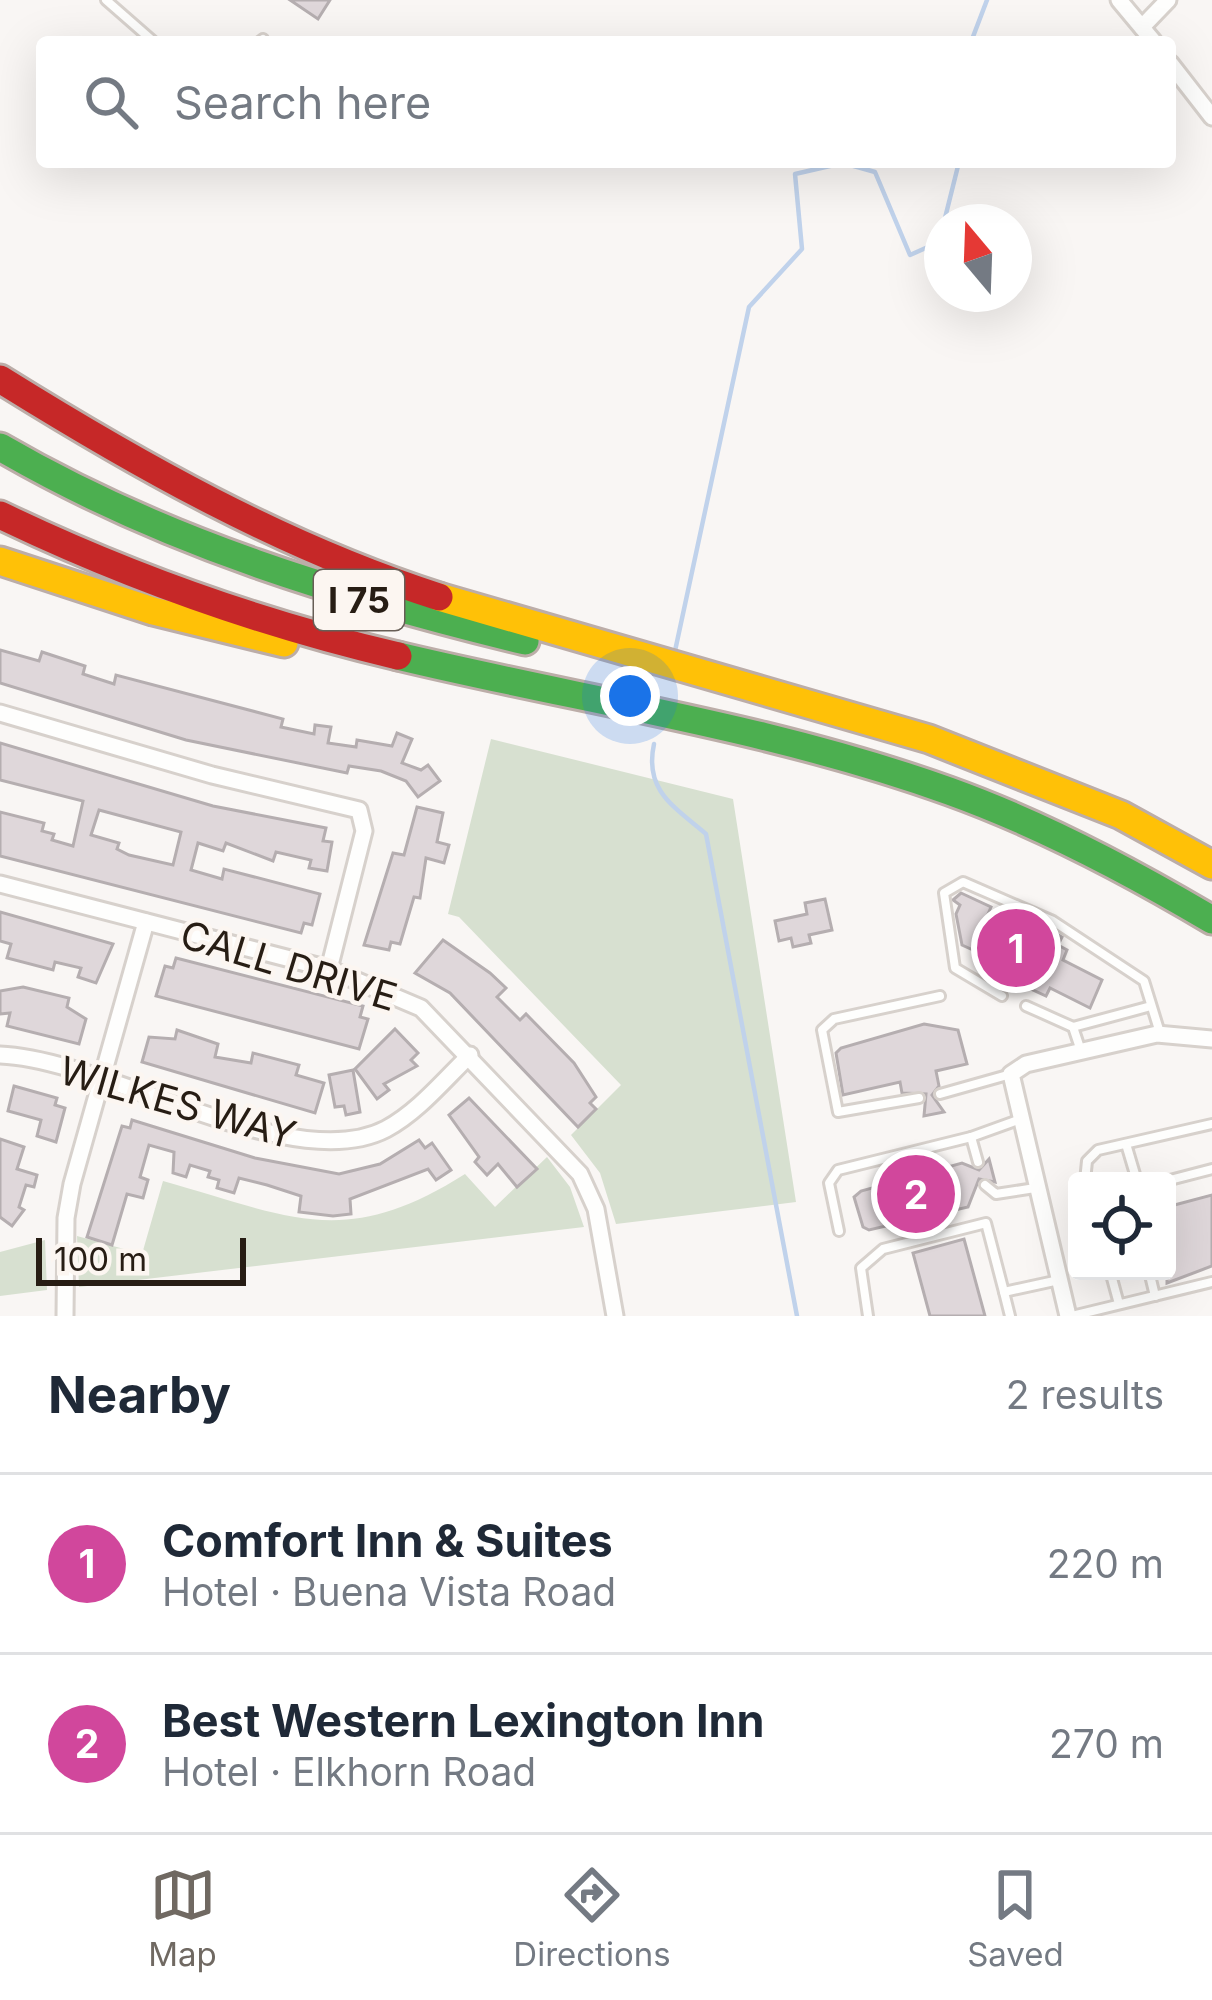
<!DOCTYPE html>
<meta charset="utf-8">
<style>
:root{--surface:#fff;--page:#f2f2f3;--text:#1f2937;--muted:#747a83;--line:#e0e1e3;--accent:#706962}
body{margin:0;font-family:Inter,sans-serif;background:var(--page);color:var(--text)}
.controls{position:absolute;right:36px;bottom:36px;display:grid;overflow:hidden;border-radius:12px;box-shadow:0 12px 48px #0002}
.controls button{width:108px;height:108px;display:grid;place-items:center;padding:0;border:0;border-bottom:3px solid var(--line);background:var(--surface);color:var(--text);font:60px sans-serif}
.compass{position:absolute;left:924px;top:204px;width:108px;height:108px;border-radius:50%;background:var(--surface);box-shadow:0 12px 48px #0002;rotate:341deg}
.scale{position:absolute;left:36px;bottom:30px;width:210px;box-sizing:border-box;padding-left:12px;border:6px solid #271d14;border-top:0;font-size:33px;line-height:42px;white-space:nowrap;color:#271d14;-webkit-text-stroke:9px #fcf6f1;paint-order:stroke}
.you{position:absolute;left:630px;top:696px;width:42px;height:42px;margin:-30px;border:9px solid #fff;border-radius:50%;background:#1a73e8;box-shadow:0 0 0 18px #1a73e833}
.badge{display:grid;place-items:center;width:78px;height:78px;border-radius:50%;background:var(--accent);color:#fff;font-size:39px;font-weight:700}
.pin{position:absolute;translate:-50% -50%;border:6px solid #fff;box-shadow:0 3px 12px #0006}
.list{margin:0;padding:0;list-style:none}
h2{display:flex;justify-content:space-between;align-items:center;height:156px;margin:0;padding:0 48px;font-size:51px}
h2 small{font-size:39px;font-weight:400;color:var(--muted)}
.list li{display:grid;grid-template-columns:78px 1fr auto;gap:36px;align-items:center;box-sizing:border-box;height:180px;padding:0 48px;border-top:3px solid var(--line)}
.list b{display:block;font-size:45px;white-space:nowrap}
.list p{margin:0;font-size:39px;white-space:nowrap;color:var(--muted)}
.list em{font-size:39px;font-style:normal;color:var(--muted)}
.icon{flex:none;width:66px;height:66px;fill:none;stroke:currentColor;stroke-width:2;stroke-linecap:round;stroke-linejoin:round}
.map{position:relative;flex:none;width:1212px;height:1316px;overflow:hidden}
.search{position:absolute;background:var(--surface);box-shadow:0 12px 48px #0002;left:36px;right:36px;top:36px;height:132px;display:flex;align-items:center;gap:30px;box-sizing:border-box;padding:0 42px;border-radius:12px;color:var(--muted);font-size:45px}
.sheet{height:516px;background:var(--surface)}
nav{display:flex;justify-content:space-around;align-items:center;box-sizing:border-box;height:168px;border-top:3px solid var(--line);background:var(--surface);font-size:33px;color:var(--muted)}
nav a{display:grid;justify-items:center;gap:6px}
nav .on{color:var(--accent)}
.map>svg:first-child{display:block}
</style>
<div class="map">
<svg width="1212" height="1316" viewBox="0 0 1212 1316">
<rect width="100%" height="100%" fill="#f9f6f4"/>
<g fill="#d7e0d0">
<polygon points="491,739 733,799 796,1202 616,1224 600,1173 571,1135 621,1085 459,917 448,914"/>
<path d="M547 1157 570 1187 584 1227 79 1287 77 1236 142 1254 163 1181C289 1216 344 1251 465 1174L495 1207Z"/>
<polygon points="45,1240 47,1290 0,1296 0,1252"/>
</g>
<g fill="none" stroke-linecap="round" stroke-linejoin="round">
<g stroke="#c0d2eb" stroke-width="4.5">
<polyline points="971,42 987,0"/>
<polyline points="944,222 959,162"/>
<polyline points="675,651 749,307 802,249 795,174 843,163 875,172 910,255 939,242 942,231"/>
<path d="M654 744C644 790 673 806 706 834L797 1316"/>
</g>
</g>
<g fill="#dfd7da" stroke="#b5aeb0" stroke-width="3" fill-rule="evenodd">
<polygon points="290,0 330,0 318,19"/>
<polygon points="0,650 39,661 42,652 85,666 83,674 114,684 116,675 283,719 281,727 314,734 315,725 331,727 328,743 356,747 357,740 392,746 397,733 412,739 402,763 421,770 428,765 440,781 418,797 406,781 381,771 349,766 347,773 186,740 0,683"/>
<path d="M0 743 213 806 326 828 323 841 332 842 327 871 309 868 311 860 276 852 273 861 226 843 223 851 198 843 191 870 222 879 224 869 320 894 312 925 304 923 301 933 0 856V812L44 823 42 831 54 834 52 840 73 846 83 801 0 780ZM99 810 181 832 173 865 129 855 117 849 119 843 91 835Z"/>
<polygon points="417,807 443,813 437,842 449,845 444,863 426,858 420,898 414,897 400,944 391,942 389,950 364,945 393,853 404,855"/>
<polygon points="961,893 991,907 985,921 1024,940 1029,931 1038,935 1043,926 1062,937 1058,945 1067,950 1063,960 1102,980 1090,1008 1050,988 1046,996 1005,977 1010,967 962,945 956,914 960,905 953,900"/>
<polygon points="825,899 832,930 809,935 811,943 793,947 791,938 779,941 775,921 807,914 805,903"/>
<polygon points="0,912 113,944 96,983 78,977 81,968 55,962 53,970 7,958 11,944 0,941"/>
<polygon points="443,940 490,973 506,988 497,997 520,1020 526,1014 574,1063 596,1097 590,1103 596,1109 578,1127 450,993 415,973"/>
<polygon points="176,958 363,1006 360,1017 368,1019 359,1049 156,996 165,966 173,968"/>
<polygon points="23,987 69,998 67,1007 86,1019 79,1044 7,1026 10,1013 0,1014 0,991"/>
<polygon points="924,1024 958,1030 967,1064 936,1071 939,1086 932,1095 944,1112 924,1116 926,1094 902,1093 900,1082 843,1095 836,1053 841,1048"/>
<polygon points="395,1029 418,1053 411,1060 417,1066 384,1084 389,1090 377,1099 355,1069"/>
<polygon points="177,1030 218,1044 215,1057 251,1063 253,1053 299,1065 296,1075 324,1083 315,1113 142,1062 149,1037 175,1039"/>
<polygon points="353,1070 360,1112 346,1115 344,1106 335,1107 329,1075"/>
<polygon points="14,1086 57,1098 55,1105 65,1108 56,1142 37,1136 41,1120 8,1111"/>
<polygon points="469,1098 537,1169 517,1187 498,1164 487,1175 475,1162 479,1157 449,1115"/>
<polygon points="132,1120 255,1158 339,1174 380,1164 419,1140 425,1148 432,1143 451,1170 436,1180 428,1169 350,1199 351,1214 333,1216 299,1212 301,1196 267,1185 239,1178 234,1193 217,1188 219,1180 208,1177 210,1171 190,1165 186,1177 173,1173 174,1152 149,1145 140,1177 148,1180 143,1198 127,1194 112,1245 87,1237 122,1126 130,1128"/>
<polygon points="0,1139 24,1147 17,1169 37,1175 34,1187 26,1185 19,1207 24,1210 12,1226 0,1217"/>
<polygon points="989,1159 995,1182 979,1179 968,1207 869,1230 863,1227 854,1197 861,1191 962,1163 979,1170"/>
<polygon points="1212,1195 1212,1266 1167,1283 1167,1207"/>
<polygon points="964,1239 985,1316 930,1316 913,1253"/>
</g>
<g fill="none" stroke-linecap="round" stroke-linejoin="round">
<defs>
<g id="lane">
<polyline points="106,0 154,42"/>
<polyline points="259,42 263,39"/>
<polyline points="1002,996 955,968 944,893 963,882 1053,921 1144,981 1160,1033"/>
<polyline points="1026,1006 1073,1027 1081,1051"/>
<polyline points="1073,1027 1151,1006"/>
<polyline points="940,1094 1011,1074"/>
<polyline points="919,1098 838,1112 822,1030 834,1019 940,996"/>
<polyline points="1126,1144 1137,1181"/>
<polyline points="978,1162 971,1137 1018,1120"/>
<polyline points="1085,1181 1087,1161 1098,1150 1212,1124"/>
<polyline points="1166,1181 1212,1169"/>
<polyline points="985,1185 996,1194 1035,1188"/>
<polyline points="839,1231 829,1183 838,1170 971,1137"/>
<polyline points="1110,1271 1119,1304"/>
<polyline points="1149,1271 1155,1296"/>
<polyline points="868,1316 861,1268 883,1249 986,1223 1004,1292"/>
<polyline points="1010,1316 1004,1292 1059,1280"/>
<polyline points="1072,1316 1212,1282"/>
</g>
<g id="street">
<polyline points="1119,0 1154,42"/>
<polyline points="1142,27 1168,0"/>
<polyline points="1170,63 1212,117"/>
<polyline points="0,713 212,775 359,810 364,831 329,969"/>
<polyline points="0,884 329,969 421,1008 580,1174 596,1209 615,1316"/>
<path d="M0 1055C106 1059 292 1178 386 1129 418 1112 444 1080 470 1055"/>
<polyline points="65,1316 66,1218 72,1184 146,922"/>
<polyline points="1068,1316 1011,1074 1026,1064 1157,1034 1212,1039"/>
</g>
<g id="fast">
<path d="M0 447C165 543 341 596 525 641"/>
<path d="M398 656C581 700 771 727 949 791 1041 824 1128 870 1212 920"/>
</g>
<g id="slow">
<polyline points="0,561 153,611 284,643"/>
<polyline points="439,597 929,739 1121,815 1212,865"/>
</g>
<g id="jam">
<path d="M0 379C138 465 283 547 439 597"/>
<path d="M0 515C129 577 258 623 398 656"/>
</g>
</defs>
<use href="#lane" stroke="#d7d1cc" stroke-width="14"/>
<use href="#street" stroke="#d7d1cc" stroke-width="21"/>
<use href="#fast" stroke="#bcada8" stroke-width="33"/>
<use href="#slow" stroke="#bcada8" stroke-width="33"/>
<use href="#jam" stroke="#bcada8" stroke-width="33"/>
<use href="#lane" stroke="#fefefd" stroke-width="8"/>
<use href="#street" stroke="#fefefd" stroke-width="15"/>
<use href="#fast" stroke="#4caf50" stroke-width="27"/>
<use href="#slow" stroke="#ffc107" stroke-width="27"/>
<use href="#jam" stroke="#c62828" stroke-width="27"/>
</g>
<g text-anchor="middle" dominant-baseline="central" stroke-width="9" stroke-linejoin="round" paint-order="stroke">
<rect fill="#fcf6f1" stroke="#675e56" stroke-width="3" x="314" y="570" width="90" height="60" rx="9"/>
<g font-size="36" font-weight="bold" fill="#271d14">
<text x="359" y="600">I 75</text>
</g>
<g font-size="39" fill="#271d14" stroke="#fcf6f1">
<text transform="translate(289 965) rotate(17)">CALL DRIVE</text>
<text transform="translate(178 1102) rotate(16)">WILKES WAY</text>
</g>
</g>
</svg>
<div class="controls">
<button><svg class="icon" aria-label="locate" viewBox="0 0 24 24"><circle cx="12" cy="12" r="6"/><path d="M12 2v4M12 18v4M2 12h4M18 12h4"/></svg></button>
</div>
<svg class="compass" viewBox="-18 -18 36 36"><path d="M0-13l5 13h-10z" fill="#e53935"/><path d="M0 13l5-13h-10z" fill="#747a83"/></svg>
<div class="scale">100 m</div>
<div class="you"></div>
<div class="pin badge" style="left:1016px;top:948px;background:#d1479c">1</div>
<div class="pin badge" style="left:916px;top:1194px;background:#d1479c">2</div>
<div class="search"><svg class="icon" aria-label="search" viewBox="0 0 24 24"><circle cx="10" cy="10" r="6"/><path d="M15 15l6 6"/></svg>Search here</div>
</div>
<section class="sheet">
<h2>Nearby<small>2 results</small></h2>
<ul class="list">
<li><span class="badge" style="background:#d1479c">1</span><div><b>Comfort Inn &amp; Suites</b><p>Hotel · Buena Vista Road</p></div><em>220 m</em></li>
<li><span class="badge" style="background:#d1479c">2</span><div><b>Best Western Lexington Inn</b><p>Hotel · Elkhorn Road</p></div><em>270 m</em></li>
</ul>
</section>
<nav>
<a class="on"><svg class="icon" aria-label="map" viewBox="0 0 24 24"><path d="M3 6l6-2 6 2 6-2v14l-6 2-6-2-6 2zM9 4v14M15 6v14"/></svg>Map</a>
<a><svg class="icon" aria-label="directions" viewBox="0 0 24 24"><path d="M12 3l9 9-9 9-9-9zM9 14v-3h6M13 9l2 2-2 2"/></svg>Directions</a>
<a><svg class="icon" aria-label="saved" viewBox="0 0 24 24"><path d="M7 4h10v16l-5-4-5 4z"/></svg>Saved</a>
</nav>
